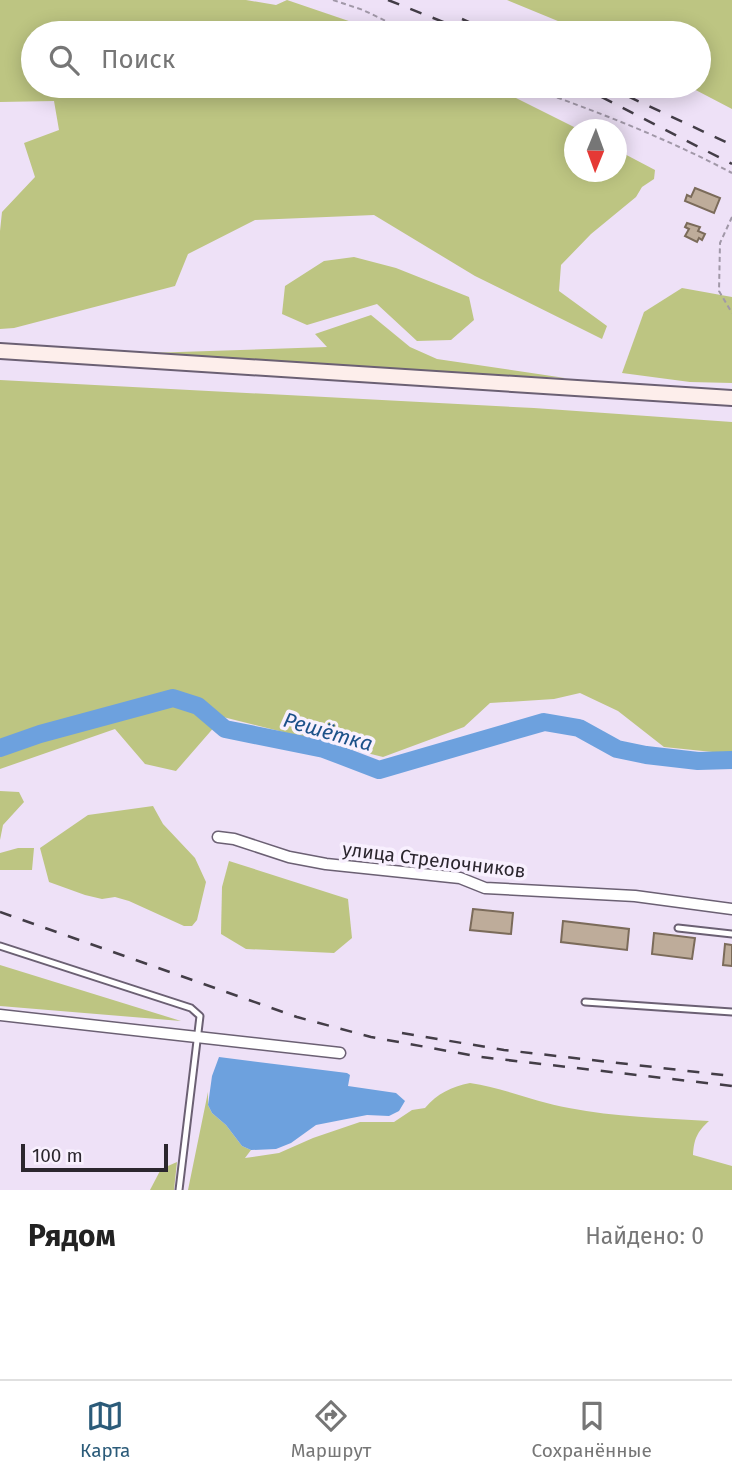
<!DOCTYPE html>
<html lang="ru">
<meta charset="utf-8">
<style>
:root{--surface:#fff;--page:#f6f6f6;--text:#222;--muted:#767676;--line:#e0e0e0;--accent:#2b5b79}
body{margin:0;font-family:"Fira Sans",sans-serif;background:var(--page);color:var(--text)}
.compass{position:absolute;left:564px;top:119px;width:63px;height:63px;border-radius:50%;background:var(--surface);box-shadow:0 4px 18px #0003;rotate:181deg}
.scale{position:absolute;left:21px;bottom:18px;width:147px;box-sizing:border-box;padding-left:7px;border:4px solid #2b262e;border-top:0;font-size:19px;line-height:24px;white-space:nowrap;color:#2b262e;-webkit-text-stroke:5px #f8f0fe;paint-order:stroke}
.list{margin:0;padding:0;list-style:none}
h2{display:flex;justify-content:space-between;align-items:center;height:91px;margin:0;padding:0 28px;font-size:30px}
h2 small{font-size:23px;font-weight:400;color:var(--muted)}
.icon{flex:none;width:38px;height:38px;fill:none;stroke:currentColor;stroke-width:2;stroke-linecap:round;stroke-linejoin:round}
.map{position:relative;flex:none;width:732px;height:1190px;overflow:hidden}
.search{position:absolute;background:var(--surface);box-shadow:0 4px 18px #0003;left:21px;right:21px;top:21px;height:77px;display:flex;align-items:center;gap:18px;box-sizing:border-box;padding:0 24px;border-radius:38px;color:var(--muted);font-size:26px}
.sheet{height:189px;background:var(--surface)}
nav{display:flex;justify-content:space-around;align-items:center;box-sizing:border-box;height:98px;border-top:2px solid var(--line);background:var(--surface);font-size:19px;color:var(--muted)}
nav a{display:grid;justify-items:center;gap:4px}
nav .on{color:var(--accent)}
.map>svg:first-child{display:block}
</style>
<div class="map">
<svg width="732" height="1190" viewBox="0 0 732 1190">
<rect width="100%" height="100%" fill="#eee1f7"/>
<g fill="#bdc582">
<polygon points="0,0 246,0 276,5 287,0 384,33 33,33 33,86 492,86 578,129 574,130 574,172 616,172 617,150 655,170 654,179 642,187 636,197 591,234 561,265 559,291 607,326 602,339 475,276 374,215 255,220 188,254 175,286 14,328 0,329 0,231 2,212 35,177 24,143 59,130 54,101 0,102"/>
<polygon points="507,0 732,0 732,109 688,86 699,86 699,33 587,33"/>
<polygon points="354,257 396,268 469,297 474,320 451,340 417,341 377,304 307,325 282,314 285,286 324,261"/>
<polygon points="682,288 732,297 732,383 690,382 622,373 644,312"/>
<polygon points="371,315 410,347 437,359 565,378 369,369 148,353 327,347 315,334"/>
<polygon points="0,380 534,408 732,422 732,754 664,747 618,711 580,693 554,699 490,703 464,727 383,757 223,717 176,771 145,764 115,729 0,769"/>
<polygon points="0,791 19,792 24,802 3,825 0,840"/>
<polygon points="153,806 163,824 195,858 206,882 197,920 192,926 184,926 129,901 115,897 102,899 85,895 49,882 40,848 88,815"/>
<polygon points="18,848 34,848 32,870 0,870 0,853"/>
<polygon points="229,861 348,899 352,938 334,953 246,949 221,934 222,887"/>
<polygon points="0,965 181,1021 0,1006"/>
<path d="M470 1083C504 1088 535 1102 569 1108 615 1117 662 1118 709 1121 697 1132 694 1139 693 1155L732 1166V1190H188L208 1092V1105L212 1113 226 1125 242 1146 251 1150 245 1158 279 1153 313 1138 360 1122H394L412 1110 425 1108C438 1093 451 1087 470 1083Z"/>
<polygon points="177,1162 174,1190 150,1190 161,1169"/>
</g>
<polygon fill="#6da1de" points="219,1057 347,1073 350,1075 348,1086 396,1093 405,1101 399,1111 389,1116 367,1115 316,1125 291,1143 276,1149 251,1150 242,1146 226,1125 212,1113 208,1105 212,1076"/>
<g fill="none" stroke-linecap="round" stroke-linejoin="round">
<polyline stroke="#6da1de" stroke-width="18" points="0,748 40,734 173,698 198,706 225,729 324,749 379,770 544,722 579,728 617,749 646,755 698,761 732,760"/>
</g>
<g fill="#beac9a" stroke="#7b6b5a" stroke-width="2">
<polygon points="695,188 720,198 714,213 685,201 687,195 691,197"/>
<polygon points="687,223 700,227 698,231 705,234 702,240 699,238 697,242 685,236 689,229 685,227"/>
<polygon points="473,909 513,913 511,934 470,930"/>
<polygon points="563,921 629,929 627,950 561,942"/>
<polygon points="654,933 695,938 692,959 652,954"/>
<polygon points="725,944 732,945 732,966 723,965"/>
</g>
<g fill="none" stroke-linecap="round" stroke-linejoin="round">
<defs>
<g id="lane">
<polyline points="678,928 732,934"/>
<polyline points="0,946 191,1008 200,1016 179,1190"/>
<polyline points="585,1002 732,1012"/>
</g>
<g id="street">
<polyline points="218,837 234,839 289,857 326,864 460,878 485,888 635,896 732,909"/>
<polyline points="0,1015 340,1053"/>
</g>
<polyline id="secondary" points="0,351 732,398"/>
</defs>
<use href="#lane" stroke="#6b6073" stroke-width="9"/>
<use href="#street" stroke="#6b6073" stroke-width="13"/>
<use href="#secondary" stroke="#6b6073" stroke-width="18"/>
<g stroke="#a198a8" stroke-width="2" stroke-dasharray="5 3.5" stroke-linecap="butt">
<polyline points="333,0 363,10 411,33"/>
<path d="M525 86C596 111 666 138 732 173"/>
<polyline points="732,217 720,243 719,291 732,313"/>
</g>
<use href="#lane" stroke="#fff" stroke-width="5"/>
<use href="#street" stroke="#fff" stroke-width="10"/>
<use href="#secondary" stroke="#fdeeeb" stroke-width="14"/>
<g stroke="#433d47" stroke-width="2.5" stroke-dasharray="12 12" stroke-linecap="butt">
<polyline points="388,0 471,33"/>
<polyline points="462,19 493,33"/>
<polyline points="580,86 732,164"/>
<polyline points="606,86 732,145"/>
<polyline points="0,912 297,1017 371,1037 481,1057 732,1086"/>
<polyline points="402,1033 504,1050 732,1076"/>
</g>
</g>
<g text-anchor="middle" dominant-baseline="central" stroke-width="7" stroke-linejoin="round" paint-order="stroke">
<g font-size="19" fill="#2b262e" stroke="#f8f0fe">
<text transform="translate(434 860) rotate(7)">улица Стрелочников</text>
</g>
<g font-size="21" font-style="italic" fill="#1c5189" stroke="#f8f0fe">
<text transform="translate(328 732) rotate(16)">Решётка</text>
</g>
</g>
</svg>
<svg class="compass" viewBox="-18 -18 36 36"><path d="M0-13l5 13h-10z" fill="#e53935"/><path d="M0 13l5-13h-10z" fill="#767676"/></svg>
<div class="scale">100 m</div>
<div class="search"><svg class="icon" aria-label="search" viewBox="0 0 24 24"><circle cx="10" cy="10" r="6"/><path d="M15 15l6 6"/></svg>Поиск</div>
</div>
<section class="sheet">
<h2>Рядом<small>Найдено: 0</small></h2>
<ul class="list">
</ul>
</section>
<nav>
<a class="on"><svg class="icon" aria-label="map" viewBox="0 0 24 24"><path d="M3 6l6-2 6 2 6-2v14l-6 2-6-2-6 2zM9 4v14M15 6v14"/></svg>Карта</a>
<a><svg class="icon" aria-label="directions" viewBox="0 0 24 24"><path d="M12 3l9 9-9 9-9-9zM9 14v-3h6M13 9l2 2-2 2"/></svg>Маршрут</a>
<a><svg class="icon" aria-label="saved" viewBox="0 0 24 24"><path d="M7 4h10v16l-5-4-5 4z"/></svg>Сохранённые</a>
</nav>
